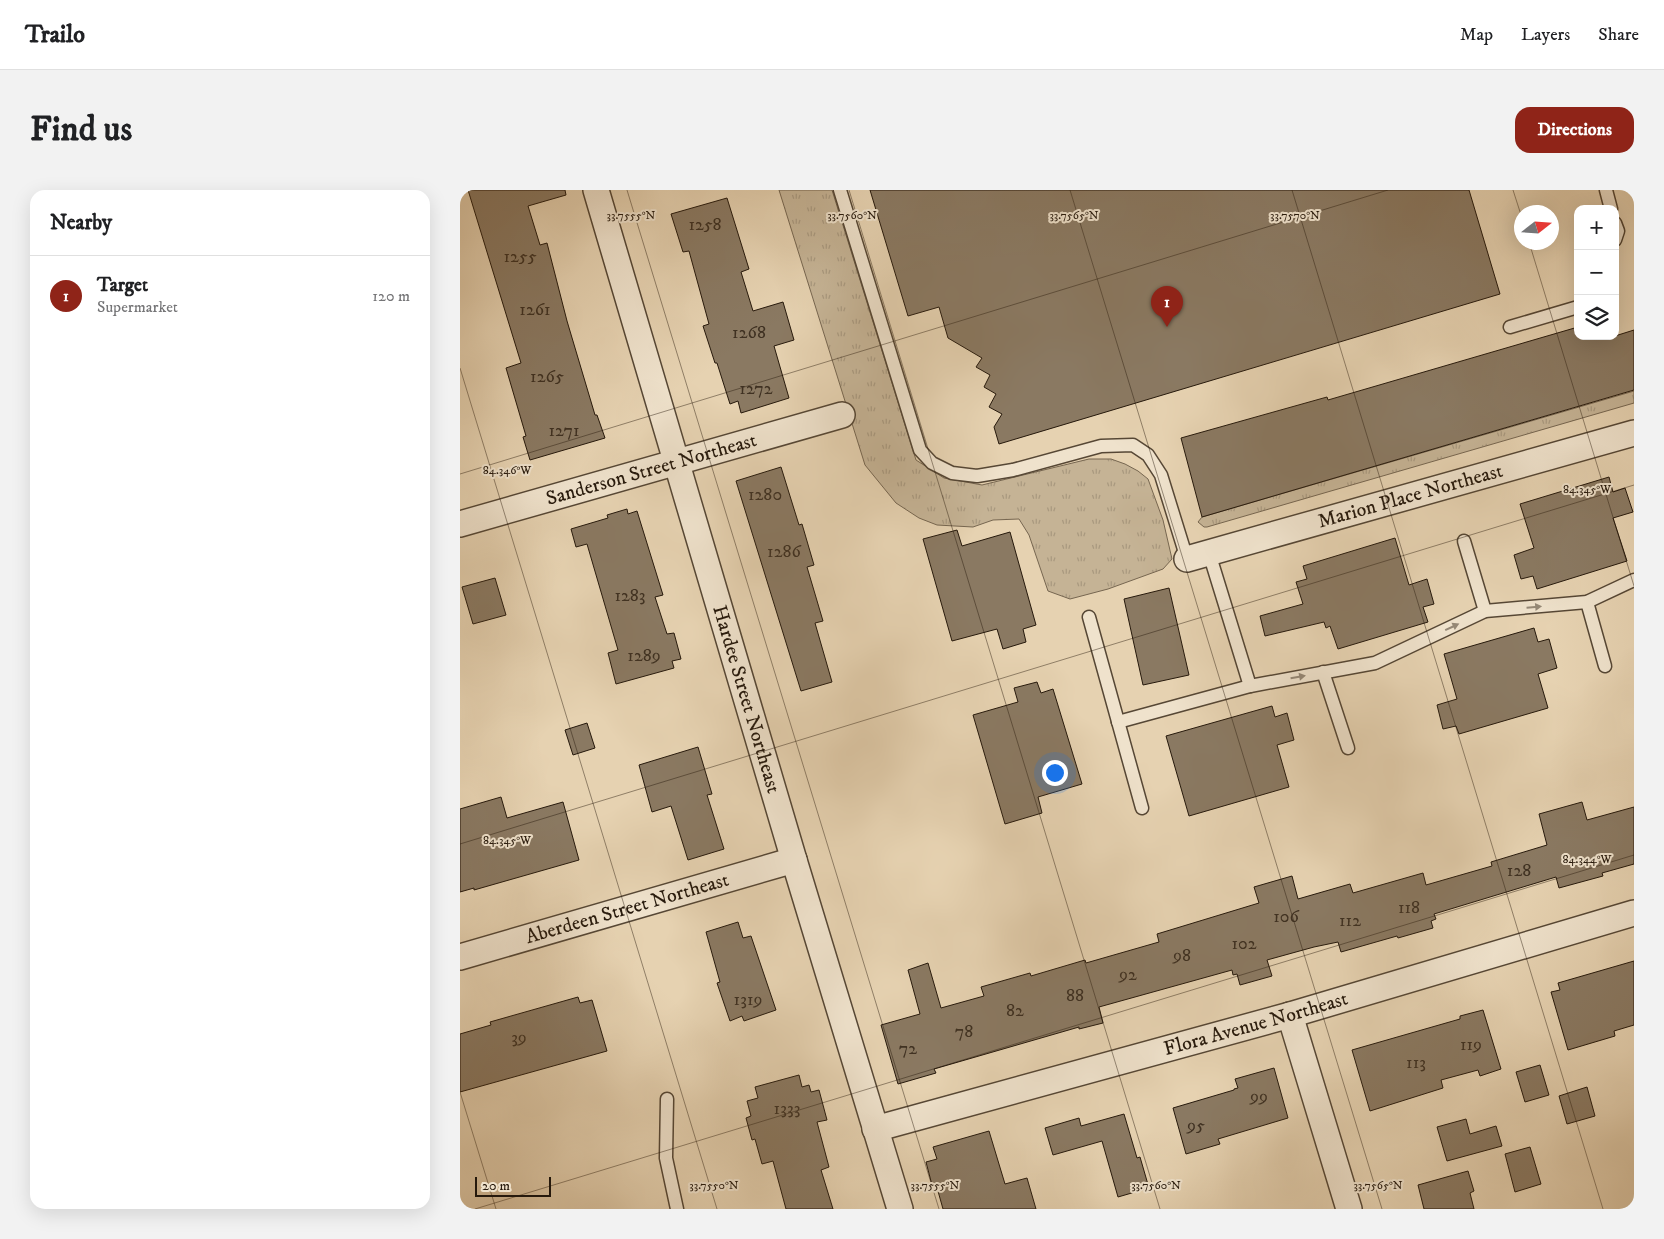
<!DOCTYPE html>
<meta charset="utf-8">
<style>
:root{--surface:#fff;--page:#f2f2f2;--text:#202124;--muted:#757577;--line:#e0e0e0;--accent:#8f2418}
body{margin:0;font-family:"IM FELL DW Pica",serif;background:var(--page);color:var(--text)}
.controls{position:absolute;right:15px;top:15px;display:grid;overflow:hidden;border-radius:10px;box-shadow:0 5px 20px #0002}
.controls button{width:45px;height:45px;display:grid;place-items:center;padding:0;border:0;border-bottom:1px solid var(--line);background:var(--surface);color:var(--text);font:25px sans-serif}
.compass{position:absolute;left:1054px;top:15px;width:45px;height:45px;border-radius:50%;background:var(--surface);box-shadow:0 5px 20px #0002;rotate:73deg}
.scale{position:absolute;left:15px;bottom:12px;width:76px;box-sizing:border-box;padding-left:5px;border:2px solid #26190c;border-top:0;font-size:14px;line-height:18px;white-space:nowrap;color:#26190c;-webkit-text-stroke:4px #efe2cc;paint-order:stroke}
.you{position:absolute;left:594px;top:582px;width:18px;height:18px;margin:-12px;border:4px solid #fff;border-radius:50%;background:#1a73e8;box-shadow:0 0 0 8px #1a73e833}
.badge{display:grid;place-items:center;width:32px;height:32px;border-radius:50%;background:var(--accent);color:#fff;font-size:16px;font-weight:700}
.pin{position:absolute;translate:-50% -41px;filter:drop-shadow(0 1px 2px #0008)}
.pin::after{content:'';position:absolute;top:26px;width:18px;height:15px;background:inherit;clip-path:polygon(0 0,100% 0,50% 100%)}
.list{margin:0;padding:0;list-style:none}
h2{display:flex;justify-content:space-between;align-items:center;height:65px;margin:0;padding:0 20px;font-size:21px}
h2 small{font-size:16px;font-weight:400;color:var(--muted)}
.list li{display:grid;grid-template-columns:32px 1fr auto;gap:15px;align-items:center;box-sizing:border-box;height:80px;padding:0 20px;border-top:1px solid var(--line)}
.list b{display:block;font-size:19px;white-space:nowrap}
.list p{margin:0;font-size:16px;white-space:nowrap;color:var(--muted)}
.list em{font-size:16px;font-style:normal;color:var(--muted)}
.icon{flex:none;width:28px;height:28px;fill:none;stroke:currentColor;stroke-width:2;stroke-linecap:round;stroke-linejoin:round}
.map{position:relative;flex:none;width:1174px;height:1019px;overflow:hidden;border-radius:15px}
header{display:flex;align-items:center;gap:30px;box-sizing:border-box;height:70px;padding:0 25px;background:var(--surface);border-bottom:1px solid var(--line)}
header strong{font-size:24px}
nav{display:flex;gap:28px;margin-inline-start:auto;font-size:18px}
.intro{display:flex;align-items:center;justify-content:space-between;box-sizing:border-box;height:120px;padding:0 30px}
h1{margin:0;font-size:35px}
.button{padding:12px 22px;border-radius:15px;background:var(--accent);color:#fff;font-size:18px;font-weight:700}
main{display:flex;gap:30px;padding:0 30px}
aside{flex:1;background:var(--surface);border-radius:15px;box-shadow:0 5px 20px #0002}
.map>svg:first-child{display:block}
</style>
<header>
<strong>Trailo</strong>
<nav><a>Map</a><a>Layers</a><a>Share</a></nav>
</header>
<div class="intro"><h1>Find us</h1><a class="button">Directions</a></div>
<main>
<aside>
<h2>Nearby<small></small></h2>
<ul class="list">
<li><span class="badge">1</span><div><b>Target</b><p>Supermarket</p></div><em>120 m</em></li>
</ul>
</aside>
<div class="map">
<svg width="1174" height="1019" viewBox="0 0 1174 1019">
<defs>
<pattern id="grass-tufts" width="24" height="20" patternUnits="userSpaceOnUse" patternTransform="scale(1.25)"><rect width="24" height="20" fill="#c5b395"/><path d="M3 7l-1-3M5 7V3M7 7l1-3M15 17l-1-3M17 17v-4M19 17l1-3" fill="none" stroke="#a9997f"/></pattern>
</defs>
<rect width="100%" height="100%" fill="#e6d2b1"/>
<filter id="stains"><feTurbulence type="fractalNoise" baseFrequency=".004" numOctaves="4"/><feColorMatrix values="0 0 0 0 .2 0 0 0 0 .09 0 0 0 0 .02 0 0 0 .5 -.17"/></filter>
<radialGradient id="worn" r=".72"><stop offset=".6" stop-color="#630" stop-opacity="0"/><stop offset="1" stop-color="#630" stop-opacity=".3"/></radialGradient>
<g fill="url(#grass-tufts)" stroke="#766650">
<polygon points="319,0 372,0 456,270 484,288 522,295 629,269 651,269 665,274 678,281 688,289 703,330 712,369 703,379 648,399 610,409 588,401 569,345 559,329 533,330 513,337 477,335 459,328 436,313 405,275"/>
<polygon points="1174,201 1174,213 747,337 744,337 738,332 742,327"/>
</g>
<g fill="#8a7962" stroke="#26190c">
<polygon points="8,0 105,0 106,5 68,16 80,55 87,53 107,131 135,225 137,225 145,248 70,270 63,247 66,246 46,178 61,173"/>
<polygon points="410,0 1009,0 1040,104 539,254 534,237 542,224 529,217 536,204 524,197 530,185 516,177 522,168 488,148 479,117 448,126"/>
<polygon points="267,8 289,79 281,82 293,121 323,112 334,150 314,156 329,208 281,223 278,211 270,214 257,173 255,173 243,136 249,134 229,61 223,62 211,24"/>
<polygon points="1118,137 1118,146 1155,146 1174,140 1174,200 742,327 721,248 867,207 868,210"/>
<polygon points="321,277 339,335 342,334 354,375 347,377 363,431 355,433 372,492 341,501 276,291"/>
<polygon points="1149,287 1153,302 1165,298 1173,322 1153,328 1167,371 1077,399 1073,386 1061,389 1054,365 1074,358 1060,314"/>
<polygon points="167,319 168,324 177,321 203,405 195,407 207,444 214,443 221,469 212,471 214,478 156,494 148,463 158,460 127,354 116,357 111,339 148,328 147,325"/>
<polygon points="497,340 502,356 550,342 576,435 563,439 566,452 543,459 537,439 492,451 463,349"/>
<polygon points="935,348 949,395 967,389 974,414 963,417 968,432 878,459 870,436 866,438 864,432 805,446 800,426 843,414 836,392 847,389 843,376"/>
<polygon points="35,388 46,425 13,434 2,397"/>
<polygon points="709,398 729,485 683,495 664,409"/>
<polygon points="1074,438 1078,452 1089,449 1097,478 1078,484 1088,518 999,544 996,536 983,539 977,515 997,509 984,464"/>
<polygon points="577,492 581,503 593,499 622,594 578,607 582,623 545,634 513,525 558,512 554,498"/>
<polygon points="812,516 815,527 827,523 834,550 817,555 829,597 729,626 706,546"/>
<polygon points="127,533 135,558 113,565 105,540"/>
<polygon points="238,557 252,604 247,605 264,659 228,670 211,616 192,622 179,575"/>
<polygon points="41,607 47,628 103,612 119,670 14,700 14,698 0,702 0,619"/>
<polygon points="1122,612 1127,630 1174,617 1174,674 1142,683 1143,686 1099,698 1096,687 974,724 976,729 971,731 973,738 938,748 937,746 881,762 878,752 854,757 807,770 812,786 780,795 777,784 773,785 772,780 639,817 643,833 619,839 619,837 474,879 476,883 438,894 421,835 460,824 448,780 468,773 481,818 524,806 521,797 570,783 571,786 625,770 626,773 699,752 697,744 799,713 794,697 832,686 838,709 890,694 893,703 963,683 966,695 1032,676 1031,672 1087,655 1079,624"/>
<polygon points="278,732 283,748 291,746 316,820 284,831 282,826 270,831 257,793 260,792 246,742"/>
<polygon points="1174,771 1174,835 1154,841 1155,846 1108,860 1091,802 1100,800 1098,793"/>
<polygon points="118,807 120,813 132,810 147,861 0,902 0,844 31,835 30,832"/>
<polygon points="1023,820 1041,879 1020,886 1018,880 981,890 983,898 910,921 892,860 1000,829 1000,826"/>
<polygon points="1080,875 1089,905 1065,912 1056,882"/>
<polygon points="814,878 828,928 758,949 760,954 726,964 713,918 774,900 774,899 778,898 775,889"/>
<polygon points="339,885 342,897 349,895 351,902 359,900 367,930 357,932 369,977 361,980 373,1019 326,1019 313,971 302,974 295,949 292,950 286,928 291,926 287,911 298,908 295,897"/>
<polygon points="1127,897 1135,926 1107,934 1099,906"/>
<polygon points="664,924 677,968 680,967 689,998 658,1007 642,951 593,965 585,938 619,928 621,936"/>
<polygon points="1006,929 1010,944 1036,936 1042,956 987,971 977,937"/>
<polygon points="529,941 545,994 567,988 576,1019 483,1019 476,994 472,995 466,972 477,969 473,957"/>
<polygon points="1070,957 1081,994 1055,1002 1045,964"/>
<polygon points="1008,981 1014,1001 1010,1003 1014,1019 964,1019 958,995"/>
</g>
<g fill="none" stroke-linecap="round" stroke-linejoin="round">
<defs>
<g id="lane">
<polyline points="380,0 460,260 472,273 492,283 517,286 553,280 641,256 673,255 688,265 701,285 727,369"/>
<polyline points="1146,0 1151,19"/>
<polyline points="1155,33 1158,41 1155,50"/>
<polyline points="1050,137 1118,117"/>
<polyline points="1004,351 1025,421"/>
<polyline points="749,363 790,496"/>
<polyline points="1127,412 1145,476"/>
<polyline points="629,427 682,618"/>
<polyline points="863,482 888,558"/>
<polyline points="658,532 790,496 915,473 1025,421 1127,412 1174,390"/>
<polyline points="207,909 206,968 217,1019"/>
</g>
<g id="street">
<path id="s1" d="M136 0 334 670 440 1019"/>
<path id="s2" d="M0 334 382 225"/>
<path id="s3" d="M727 369 1174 243"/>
<path id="s4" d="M0 767 334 670"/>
<polyline points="830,825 889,1019"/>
<path id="s5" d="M415 939 830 825 1174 723"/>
</g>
</defs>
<use href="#lane" stroke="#564735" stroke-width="15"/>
<use href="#street" stroke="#564735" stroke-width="28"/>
<use href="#lane" stroke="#efe2cc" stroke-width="12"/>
<use href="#street" stroke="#efe2cc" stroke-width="25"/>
</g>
<defs><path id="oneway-solid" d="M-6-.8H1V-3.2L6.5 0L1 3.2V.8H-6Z" transform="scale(1.25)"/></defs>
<g fill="#958876">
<use href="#oneway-solid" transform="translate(1074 417) rotate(-5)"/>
<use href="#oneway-solid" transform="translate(992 437) rotate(-25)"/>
<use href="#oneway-solid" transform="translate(838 487) rotate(-10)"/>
</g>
<path fill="none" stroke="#26190c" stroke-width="1" stroke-opacity="0.45" d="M167 0 479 1019M389 0 700 1019M610 0 922 1019M832 0 1143 1019M1053 0 1062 28M1069 52 1174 396M0 178 257 1019M0 284 928 0M0 654 1174 295M0 902 36 1019M15 1019 1174 665"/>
<g text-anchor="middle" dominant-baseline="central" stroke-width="4" stroke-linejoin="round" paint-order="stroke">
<g font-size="18" fill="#3f3122">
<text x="245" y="35">1258</text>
<text x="60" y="67">1255</text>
<text x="75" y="120">1261</text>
<text x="289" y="143">1268</text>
<text x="87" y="187">1265</text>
<text x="296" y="199">1272</text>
<text x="104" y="241">1271</text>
<text x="305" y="305">1280</text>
<text x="324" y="362">1286</text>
<text x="170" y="406">1283</text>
<text x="184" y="466">1289</text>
<text x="1059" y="681">128</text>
<text x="949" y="718">118</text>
<text x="826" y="727">106</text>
<text x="890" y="731">112</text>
<text x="784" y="754">102</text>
<text x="722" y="766">98</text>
<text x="668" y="785">92</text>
<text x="615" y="806">88</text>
<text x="288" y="810">1319</text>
<text x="555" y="821">82</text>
<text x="504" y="842">78</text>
<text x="59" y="848">39</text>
<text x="1011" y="855">119</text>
<text x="448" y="859">72</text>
<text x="956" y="873">113</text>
<text x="799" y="907">99</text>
<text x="327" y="919">1333</text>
<text x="736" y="936">95</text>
</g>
<g font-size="20" fill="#26190c" stroke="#efe2cc">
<text stroke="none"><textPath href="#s2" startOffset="199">Sanderson Street Northeast</textPath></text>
<text stroke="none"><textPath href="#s3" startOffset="232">Marion Place Northeast</textPath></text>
<text stroke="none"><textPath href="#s1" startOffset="531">Hardee Street Northeast</textPath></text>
<text stroke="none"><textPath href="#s4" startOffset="174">Aberdeen Street Northeast</textPath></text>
<text stroke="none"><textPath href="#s5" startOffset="395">Flora Avenue Northeast</textPath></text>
</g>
</g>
<g font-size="12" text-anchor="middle" fill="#26190c" stroke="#efe2cc" stroke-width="4" stroke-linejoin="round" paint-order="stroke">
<text x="171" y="29">33.7555°N</text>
<text x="392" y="29">33.7560°N</text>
<text x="614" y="29">33.7565°N</text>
<text x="835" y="29">33.7570°N</text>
<text x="47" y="284">84.346°W</text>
<text x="1127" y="303">84.345°W</text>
<text x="47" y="654">84.345°W</text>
<text x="1127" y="673">84.344°W</text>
<text x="254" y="999">33.7550°N</text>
<text x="475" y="999">33.7555°N</text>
<text x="696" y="999">33.7560°N</text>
<text x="918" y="999">33.7565°N</text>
</g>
<rect width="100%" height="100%" filter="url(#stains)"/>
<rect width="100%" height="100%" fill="url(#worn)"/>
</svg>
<div class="controls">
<button>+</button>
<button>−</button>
<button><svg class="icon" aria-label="layers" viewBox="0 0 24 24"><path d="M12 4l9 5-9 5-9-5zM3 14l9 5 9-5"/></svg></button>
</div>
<svg class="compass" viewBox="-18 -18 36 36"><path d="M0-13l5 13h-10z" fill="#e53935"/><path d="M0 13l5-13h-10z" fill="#757577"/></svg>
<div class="scale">20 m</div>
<div class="you"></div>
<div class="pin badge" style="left:707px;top:137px">1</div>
</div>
</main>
